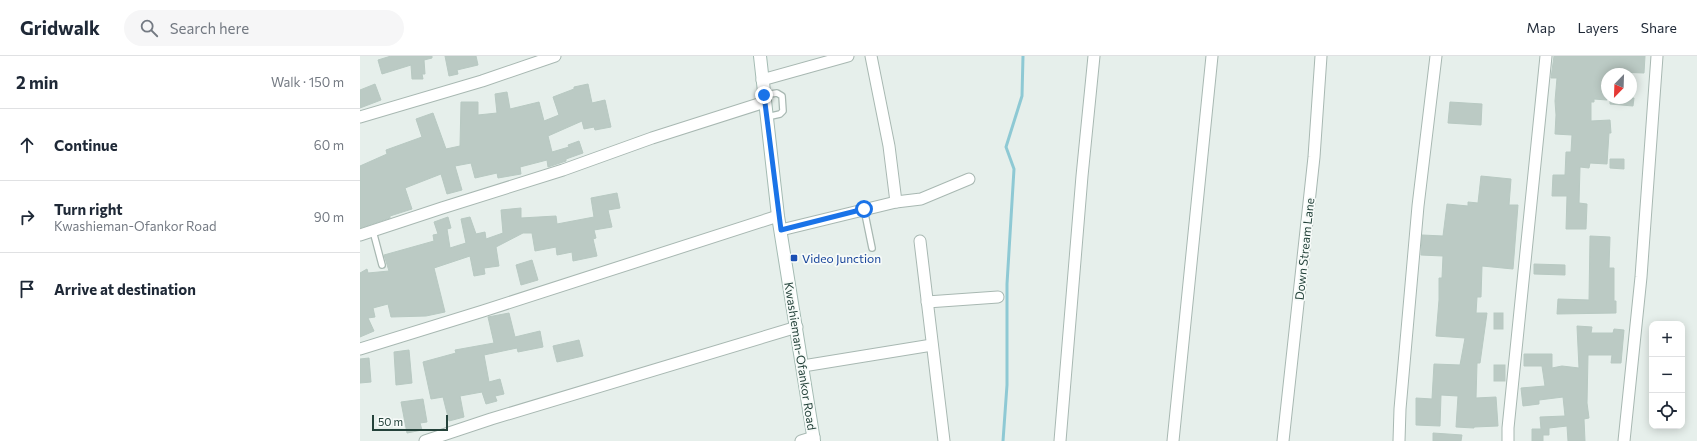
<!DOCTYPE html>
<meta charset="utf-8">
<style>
:root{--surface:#fff;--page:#f6f6f7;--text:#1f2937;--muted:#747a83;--line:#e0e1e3}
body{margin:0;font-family:Commissioner,sans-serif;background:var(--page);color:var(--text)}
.controls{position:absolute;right:12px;bottom:12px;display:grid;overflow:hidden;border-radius:8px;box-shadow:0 2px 10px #0003}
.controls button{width:36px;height:36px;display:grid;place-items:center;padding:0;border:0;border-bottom:1px solid var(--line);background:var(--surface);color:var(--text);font:20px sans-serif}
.compass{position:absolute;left:1241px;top:12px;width:36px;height:36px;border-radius:50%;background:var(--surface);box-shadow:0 2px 10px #0003;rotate:203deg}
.scale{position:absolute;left:12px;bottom:10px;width:76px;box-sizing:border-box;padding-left:4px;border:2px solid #24423a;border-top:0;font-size:11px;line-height:14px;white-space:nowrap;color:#24423a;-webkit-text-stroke:3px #f7fbf9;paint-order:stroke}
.stop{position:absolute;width:12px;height:12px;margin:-9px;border:3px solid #1a73e8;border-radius:50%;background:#fff}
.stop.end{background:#1a73e8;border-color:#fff;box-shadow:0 1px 4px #0008}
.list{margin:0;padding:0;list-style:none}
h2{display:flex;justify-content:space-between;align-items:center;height:52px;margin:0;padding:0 16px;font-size:17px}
h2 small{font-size:13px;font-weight:400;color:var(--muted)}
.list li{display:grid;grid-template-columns:26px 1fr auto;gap:12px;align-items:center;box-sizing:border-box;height:72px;padding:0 16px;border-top:1px solid var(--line)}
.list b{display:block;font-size:15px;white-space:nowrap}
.list p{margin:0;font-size:13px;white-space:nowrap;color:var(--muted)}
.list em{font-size:13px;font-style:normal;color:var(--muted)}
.icon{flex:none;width:22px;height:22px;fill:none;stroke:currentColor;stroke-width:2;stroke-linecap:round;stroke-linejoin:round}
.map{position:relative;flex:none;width:1337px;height:385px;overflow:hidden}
header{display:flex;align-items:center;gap:24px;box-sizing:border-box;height:56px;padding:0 20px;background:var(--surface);border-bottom:1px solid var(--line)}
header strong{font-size:19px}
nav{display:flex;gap:22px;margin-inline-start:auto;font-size:14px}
.search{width:280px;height:36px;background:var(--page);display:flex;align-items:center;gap:10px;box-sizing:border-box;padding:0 14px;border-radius:22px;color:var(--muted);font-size:15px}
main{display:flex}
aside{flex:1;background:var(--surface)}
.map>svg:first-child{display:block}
</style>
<header>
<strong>Gridwalk</strong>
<div class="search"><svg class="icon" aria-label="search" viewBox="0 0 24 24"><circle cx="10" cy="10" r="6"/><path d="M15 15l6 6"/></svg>Search here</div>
<nav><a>Map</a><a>Layers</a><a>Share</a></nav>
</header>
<main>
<aside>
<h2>2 min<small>Walk · 150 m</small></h2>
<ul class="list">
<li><svg class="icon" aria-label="ahead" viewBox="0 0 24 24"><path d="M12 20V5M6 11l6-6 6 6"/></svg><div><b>Continue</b></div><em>60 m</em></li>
<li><svg class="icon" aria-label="right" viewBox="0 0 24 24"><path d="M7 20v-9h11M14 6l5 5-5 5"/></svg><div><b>Turn right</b><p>Kwashieman-Ofankor Road</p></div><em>90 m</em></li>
<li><svg class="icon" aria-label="arrive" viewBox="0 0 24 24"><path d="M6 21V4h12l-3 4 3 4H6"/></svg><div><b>Arrive at destination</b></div></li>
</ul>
</aside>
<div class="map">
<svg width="1337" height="385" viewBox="0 0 1337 385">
<rect width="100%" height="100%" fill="#e6efeb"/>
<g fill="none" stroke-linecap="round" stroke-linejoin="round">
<polyline stroke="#8ec9d4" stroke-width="3" points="643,385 647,329 647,228 654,113 646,91 662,40 663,0"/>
</g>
<g fill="#bbcac4" stroke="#b8c9c2">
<polygon points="31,0 72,0 72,2 64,4 65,18 62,18 63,23 52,23 51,9 22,18 18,4"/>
<polygon points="85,0 116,0 118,9 97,14 98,18 89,20"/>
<polygon points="1194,0 1285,0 1284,17 1258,16 1258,18 1247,18 1247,44 1234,43 1234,46 1231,46 1231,65 1250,64 1251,77 1249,77 1247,108 1230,107 1229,112 1220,111 1219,147 1227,148 1226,173 1206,173 1207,140 1192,140 1193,119 1205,119 1206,96 1211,96 1212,79 1195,78 1196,59 1195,45 1197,22 1191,22"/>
<polygon points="15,28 21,44 0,52 0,34"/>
<polygon points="228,28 232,47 245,44 251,71 235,74 234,71 224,73 222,65 188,80 192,96 209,91 208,89 219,85 223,97 206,103 206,105 188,111 187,104 160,111 161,118 138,122 137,117 115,122 111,107 95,110 102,134 87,138 81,118 45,132 52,153 30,160 30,162 0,172 0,110 27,98 26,94 62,81 56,63 73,57 86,93 100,90 101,46 118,46 118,59 137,57 135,38 147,36 150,53 179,46 184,65 199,59 193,41 214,33 214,31"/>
<polygon points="1250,42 1274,42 1273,50 1250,48"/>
<polygon points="1090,46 1122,48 1121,69 1088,67"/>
<polygon points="1250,103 1264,103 1264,113 1250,112"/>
<polygon points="1121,120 1151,123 1149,149 1158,149 1153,213 1122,210 1121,241 1117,241 1116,257 1127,257 1120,307 1117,307 1116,342 1136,341 1138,370 1114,371 1114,372 1096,371 1098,340 1081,339 1080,370 1056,369 1056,342 1072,343 1074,308 1100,309 1105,282 1076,280 1079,244 1079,222 1082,222 1083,200 1061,199 1062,179 1083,180 1087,148 1108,150 1108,146 1118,147"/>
<polygon points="257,137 260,152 248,154 252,171 234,174 236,182 233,183 237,200 213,205 212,196 197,199 196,191 175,195 172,177 163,177 136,191 139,210 124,212 125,218 114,220 110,200 74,212 85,256 66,260 31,261 28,248 13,252 15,261 8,262 14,275 0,281 0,217 7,213 8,217 29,215 24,199 74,185 73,179 78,178 74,166 88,161 91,172 87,173 90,192 106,187 101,163 110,161 116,178 125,176 126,183 143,177 141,154 161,152 161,162 196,160 197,168 234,161 231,142"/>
<polygon points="1230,180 1250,181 1249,212 1254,212 1254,245 1256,245 1256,257 1197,258 1198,243 1229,244"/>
<polygon points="172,204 178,224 161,229 156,209"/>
<polygon points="1174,208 1205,209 1205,219 1174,218"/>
<polygon points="149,257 155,281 180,275 183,291 158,296 157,292 124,299 129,326 140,323 144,338 135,340 137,345 126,348 122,336 100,340 104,361 89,365 83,341 71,343 63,306 96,297 95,294 134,287 128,261"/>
<rect x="1134" y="257" width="9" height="16"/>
<polygon points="1217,270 1232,271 1231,277 1253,277 1254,273 1264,274 1261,307 1251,307 1252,299 1228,299 1227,347 1229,362 1224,363 1225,385 1208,385 1207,370 1189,372 1189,379 1183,379 1183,385 1172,385 1172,373 1181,373 1180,361 1205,360 1203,341 1179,344 1179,348 1163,350 1161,332 1185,330 1182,310 1164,310 1164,298 1192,298 1192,312 1202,310 1219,312"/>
<polygon points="219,284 223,300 197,306 193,290"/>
<polygon points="49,294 52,327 36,329 34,296"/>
<polygon points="9,302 11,326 0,327 0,303"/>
<rect x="1134" y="309" width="11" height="16"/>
<polygon points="63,343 67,366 60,367 62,374 47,377 41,346"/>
<polygon points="1073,377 1102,379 1101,385 1073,385"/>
</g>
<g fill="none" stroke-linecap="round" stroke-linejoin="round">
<defs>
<g id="lane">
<polyline points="404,39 417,37 422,40 423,55 420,58 407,61"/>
<polyline points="504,153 512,192"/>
<polyline points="13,175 22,209"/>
</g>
<g id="street">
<polyline points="511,0 529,90 536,146"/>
<polyline points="402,24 488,0"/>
<polyline points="0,61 122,25 195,0"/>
<polyline points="421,174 536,146 561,143 609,123"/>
<polyline points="0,179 82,152 203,114 292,82 405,46"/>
<polyline points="560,185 584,385"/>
<polyline points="567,246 638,241"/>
<polyline points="0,293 123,255 418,160"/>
<polyline points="443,310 572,289"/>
<polyline points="65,385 131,363 437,271"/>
<polyline points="441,385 454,381"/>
<polyline points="700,385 722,120 734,0"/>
<polyline points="813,385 852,0"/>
<polyline points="923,385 954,101 961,0"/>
<polyline points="1039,385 1040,353 1058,150 1076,0"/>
<polyline points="1148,385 1148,372 1186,0"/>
<polyline points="1264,385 1281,221 1297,0"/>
</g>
<polyline id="secondary" points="400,0 418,160 454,385"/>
</defs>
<use href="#lane" stroke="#a8b8b2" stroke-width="8"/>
<use href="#street" stroke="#a8b8b2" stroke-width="13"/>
<use href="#secondary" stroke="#a4bbb3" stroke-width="14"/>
<use href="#lane" stroke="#fff" stroke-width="5.5"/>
<use href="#street" stroke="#fff" stroke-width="11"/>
<use href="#secondary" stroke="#fff" stroke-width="12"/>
</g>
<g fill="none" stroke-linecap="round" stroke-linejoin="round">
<polyline stroke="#1a73e8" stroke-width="5" points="404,39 421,174 504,153"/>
</g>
<rect fill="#1a4fb4" stroke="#f7fbf9" stroke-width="1.5" x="430" y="198" width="8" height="8" rx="2"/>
<g text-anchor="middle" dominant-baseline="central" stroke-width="3.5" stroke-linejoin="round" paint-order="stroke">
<g font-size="12" fill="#24423a" stroke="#f7fbf9">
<text transform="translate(944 193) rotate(-84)">Down Stream Lane</text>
<text transform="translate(441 300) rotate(81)">Kwashieman-Ofankor Road</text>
</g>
<g font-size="12" fill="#164399" stroke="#f7fbf9" text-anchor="start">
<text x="442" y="202">Video Junction</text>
</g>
</g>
</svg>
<div class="controls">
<button>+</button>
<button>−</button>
<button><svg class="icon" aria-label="locate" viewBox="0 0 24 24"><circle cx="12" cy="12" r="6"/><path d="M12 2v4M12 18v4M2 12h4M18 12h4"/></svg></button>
</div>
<svg class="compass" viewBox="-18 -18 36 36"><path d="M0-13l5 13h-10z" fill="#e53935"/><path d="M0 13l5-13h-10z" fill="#747a83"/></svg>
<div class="scale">50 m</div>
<div class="stop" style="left:504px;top:153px"></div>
<div class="stop end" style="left:404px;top:39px"></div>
</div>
</main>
